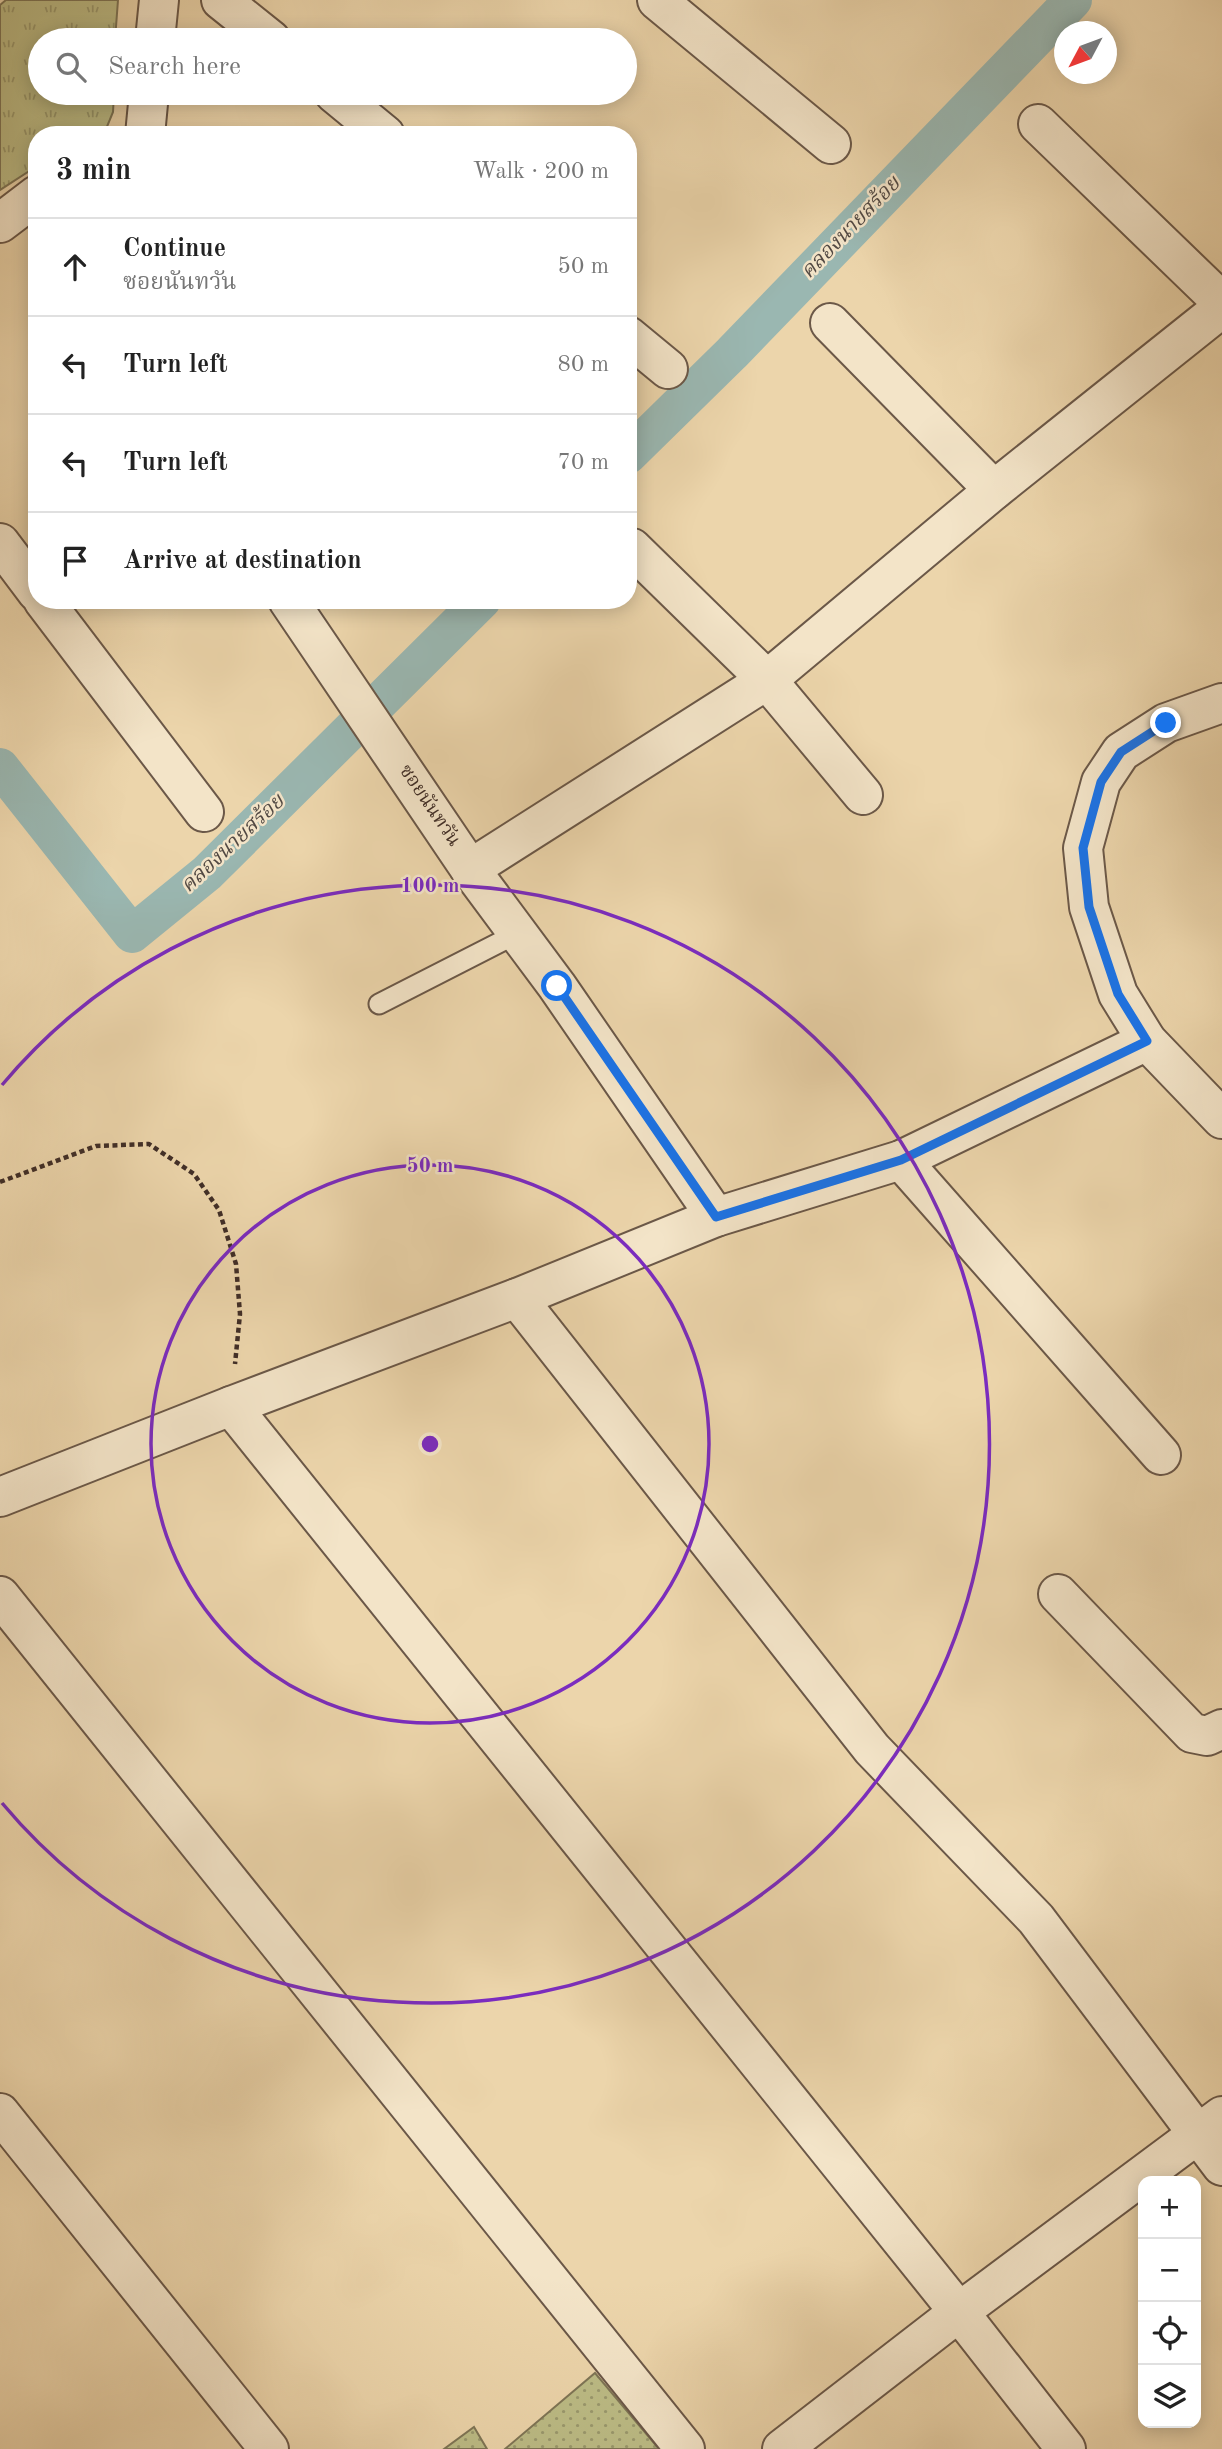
<!DOCTYPE html>
<meta charset="utf-8">
<style>
:root{--surface:#fff;--page:#f2f2f2;--text:#222;--muted:#767676;--line:#e0e0e0}
body{margin:0;font-family:"Old Standard TT","Noto Serif Thai",serif;background:var(--page);color:var(--text)}
.controls{position:absolute;right:21px;bottom:21px;display:grid;overflow:hidden;border-radius:14px;box-shadow:0 4px 18px #0003}
.controls button{width:63px;height:63px;display:grid;place-items:center;padding:0;border:0;border-bottom:2px solid var(--line);background:var(--surface);color:var(--text);font:35px sans-serif}
.compass{position:absolute;left:1054px;top:21px;width:63px;height:63px;border-radius:50%;background:var(--surface);box-shadow:0 4px 18px #0003;rotate:229deg}
.stop{position:absolute;width:21px;height:21px;margin:-16px;border:5px solid #1a73e8;border-radius:50%;background:#fff}
.stop.end{background:#1a73e8;border-color:#fff;box-shadow:0 2px 7px #0008}
.list{margin:0;padding:0;list-style:none}
h2{display:flex;justify-content:space-between;align-items:center;height:91px;margin:0;padding:0 28px;font-size:30px}
h2 small{font-size:23px;font-weight:400;color:var(--muted)}
.list li{display:grid;grid-template-columns:46px 1fr auto;gap:21px;align-items:center;box-sizing:border-box;height:98px;padding:0 28px;border-top:2px solid var(--line)}
.list b{display:block;font-size:26px;white-space:nowrap}
.list p{margin:0;font-size:23px;white-space:nowrap;color:var(--muted)}
.list em{font-size:23px;font-style:normal;color:var(--muted)}
.icon{flex:none;width:38px;height:38px;fill:none;stroke:currentColor;stroke-width:2;stroke-linecap:round;stroke-linejoin:round}
.map{position:relative;flex:none;width:1222px;height:2449px;overflow:hidden}
.search{position:absolute;background:var(--surface);box-shadow:0 4px 18px #0003;left:28px;top:28px;width:609px;height:77px;display:flex;align-items:center;gap:18px;box-sizing:border-box;padding:0 24px;border-radius:38px;color:var(--muted);font-size:26px}
.panel{position:absolute;background:var(--surface);box-shadow:0 4px 18px #0003;left:28px;top:126px;width:609px;height:483px;border-radius:28px}
.map>svg:first-child{display:block}
</style>
<div class="map">
<svg width="1222" height="2449" viewBox="0 0 1222 2449">
<defs>
<pattern id="grass-tufts" width="24" height="20" patternUnits="userSpaceOnUse" patternTransform="scale(1.75)"><rect width="24" height="20" fill="#bcbc86"/><path d="M3 7l-1-3M5 7V3M7 7l1-3M15 17l-1-3M17 17v-4M19 17l1-3" fill="none" stroke="#9a996e"/></pattern>
<pattern id="park-dots" width="8" height="8" patternUnits="userSpaceOnUse" patternTransform="scale(1.75)"><rect width="8" height="8" fill="#bcbc86"/><path d="M2 2h.1M6 6h.1" fill="none" stroke="#9a996e" stroke-width="1.8" stroke-linecap="round"/></pattern>
</defs>
<rect width="100%" height="100%" fill="#ecd5ab"/>
<filter id="stains"><feTurbulence type="fractalNoise" baseFrequency=".00286" numOctaves="4"/><feColorMatrix values="0 0 0 0 .2 0 0 0 0 .09 0 0 0 0 .02 0 0 0 .5 -.17"/></filter>
<radialGradient id="worn" r=".72"><stop offset=".6" stop-color="#630" stop-opacity="0"/><stop offset="1" stop-color="#630" stop-opacity=".3"/></radialGradient>
<polygon fill="url(#grass-tufts)" stroke="#7e7556" stroke-width="2" points="6,0 118,0 115,40 40,40 40,93 114,93 113,112 104,134 37,135 37,166 0,190 0,5"/>
<g fill="url(#park-dots)" stroke="#7e7556" stroke-width="2">
<polygon points="595,2373 659,2449 505,2449"/>
<polygon points="474,2427 487,2449 444,2449"/>
</g>
<g fill="none" stroke-linecap="round" stroke-linejoin="round">
<g stroke="#9ab7b1" stroke-width="38">
<polyline points="628,455 732,353 1073,0"/>
<polyline points="0,767 132,934 207,873 482,600"/>
</g>
<defs>
<polyline id="lane" points="379,1004 518,933"/>
<g id="street">
<polyline points="221,0 271,40"/>
<polyline points="657,0 831,144"/>
<polyline points="155,40 159,0"/>
<polyline points="334,93 385,135"/>
<polyline points="1038,124 1222,302"/>
<polyline points="145,135 149,93"/>
<polyline points="0,223 37,195"/>
<polyline points="830,323 994,490"/>
<polyline points="628,336 668,369"/>
<polyline points="0,543 37,592"/>
<polyline points="632,548 767,680 863,795"/>
<polyline points="43,600 204,812"/>
<polyline points="288,600 470,869 557,986 716,1217"/>
<polyline points="1222,703 1166,723 1121,752 1101,782 1083,848 1089,907 1118,994 1147,1041 1222,1119"/>
<polyline points="470,869 767,680 994,490 1222,308"/>
<polyline points="901,1160 1161,1455"/>
<polyline points="517,1298 872,1749 1036,1919 1222,2166"/>
<polyline points="231,1406 959,2312 1066,2449"/>
<polyline points="0,1497 231,1406 517,1298 716,1217 901,1160 1147,1041"/>
<polyline points="1058,1594 1192,1733 1207,1736 1222,1729"/>
<polyline points="0,1596 685,2449"/>
<polyline points="0,2113 269,2449"/>
<polyline points="782,2449 959,2312 1222,2116"/>
</g>
</defs>
<use href="#lane" stroke="#6b5848" stroke-width="23"/>
<use href="#street" stroke="#6b5848" stroke-width="42"/>
<polyline stroke="#402e27" stroke-width="4.5" stroke-dasharray="5 3.5" stroke-linecap="butt" points="0,1182 96,1146 149,1144 194,1174 219,1210 236,1264 240,1314 235,1364"/>
<use href="#lane" stroke="#f3e4c8" stroke-width="19"/>
<use href="#street" stroke="#f3e4c8" stroke-width="38"/>
</g>
<g fill="none" stroke-linecap="round" stroke-linejoin="round">
<polyline stroke="#1a73e8" stroke-width="9" points="557,986 716,1217 901,1160 1147,1041 1118,994 1089,907 1083,848 1101,782 1121,752 1166,723"/>
</g>
<g fill="none" stroke="#7b2cbf" stroke-width="3.5">
<circle cx="430" cy="1444" r="279"/>
<path d="M2 1085A559 559 0 1 1 2 1803"/>
</g>
<g text-anchor="middle" dominant-baseline="central" stroke-width="5" stroke-linejoin="round" paint-order="stroke">
<g font-size="19" fill="#402e27" stroke="#f3e4c8">
<text transform="translate(429 806) rotate(56)">ซอยนันทวัน</text>
</g>
<g font-size="21" font-style="italic" fill="#524943" stroke="#f3e4c8">
<text transform="translate(851 228) rotate(-46)">คลองนายสร้อย</text>
<text transform="translate(233 844) rotate(-43)">คลองนายสร้อย</text>
</g>
</g>
<circle cx="430" cy="1444" r="10" fill="#7b2cbf" stroke="#f3e4c8" stroke-width="3.5"/>
<g font-size="21" text-anchor="middle" font-weight="bold" fill="#7b2cbf" stroke="#f3e4c8" stroke-width="5" stroke-linejoin="round" paint-order="stroke">
<text x="430" y="892">100 m</text>
<text x="430" y="1172">50 m</text>
</g>
<rect width="100%" height="100%" filter="url(#stains)"/>
<rect width="100%" height="100%" fill="url(#worn)"/>
</svg>
<div class="controls">
<button>+</button>
<button>−</button>
<button><svg class="icon" aria-label="locate" viewBox="0 0 24 24"><circle cx="12" cy="12" r="6"/><path d="M12 2v4M12 18v4M2 12h4M18 12h4"/></svg></button>
<button><svg class="icon" aria-label="layers" viewBox="0 0 24 24"><path d="M12 4l9 5-9 5-9-5zM3 14l9 5 9-5"/></svg></button>
</div>
<svg class="compass" viewBox="-18 -18 36 36"><path d="M0-13l5 13h-10z" fill="#e53935"/><path d="M0 13l5-13h-10z" fill="#767676"/></svg>
<div class="stop" style="left:557px;top:986px"></div>
<div class="stop end" style="left:1166px;top:723px"></div>
<div class="search"><svg class="icon" aria-label="search" viewBox="0 0 24 24"><circle cx="10" cy="10" r="6"/><path d="M15 15l6 6"/></svg>Search here</div>
<section class="panel">
<h2>3 min<small>Walk · 200 m</small></h2>
<ul class="list">
<li><svg class="icon" aria-label="ahead" viewBox="0 0 24 24"><path d="M12 20V5M6 11l6-6 6 6"/></svg><div><b>Continue</b><p>ซอยนันทวัน</p></div><em>50 m</em></li>
<li><svg class="icon" aria-label="left" viewBox="0 0 24 24"><path d="M17 20v-9H6M10 6l-5 5 5 5"/></svg><div><b>Turn left</b></div><em>80 m</em></li>
<li><svg class="icon" aria-label="left" viewBox="0 0 24 24"><path d="M17 20v-9H6M10 6l-5 5 5 5"/></svg><div><b>Turn left</b></div><em>70 m</em></li>
<li><svg class="icon" aria-label="arrive" viewBox="0 0 24 24"><path d="M6 21V4h12l-3 4 3 4H6"/></svg><div><b>Arrive at destination</b></div></li>
</ul>
</section>
</div>
